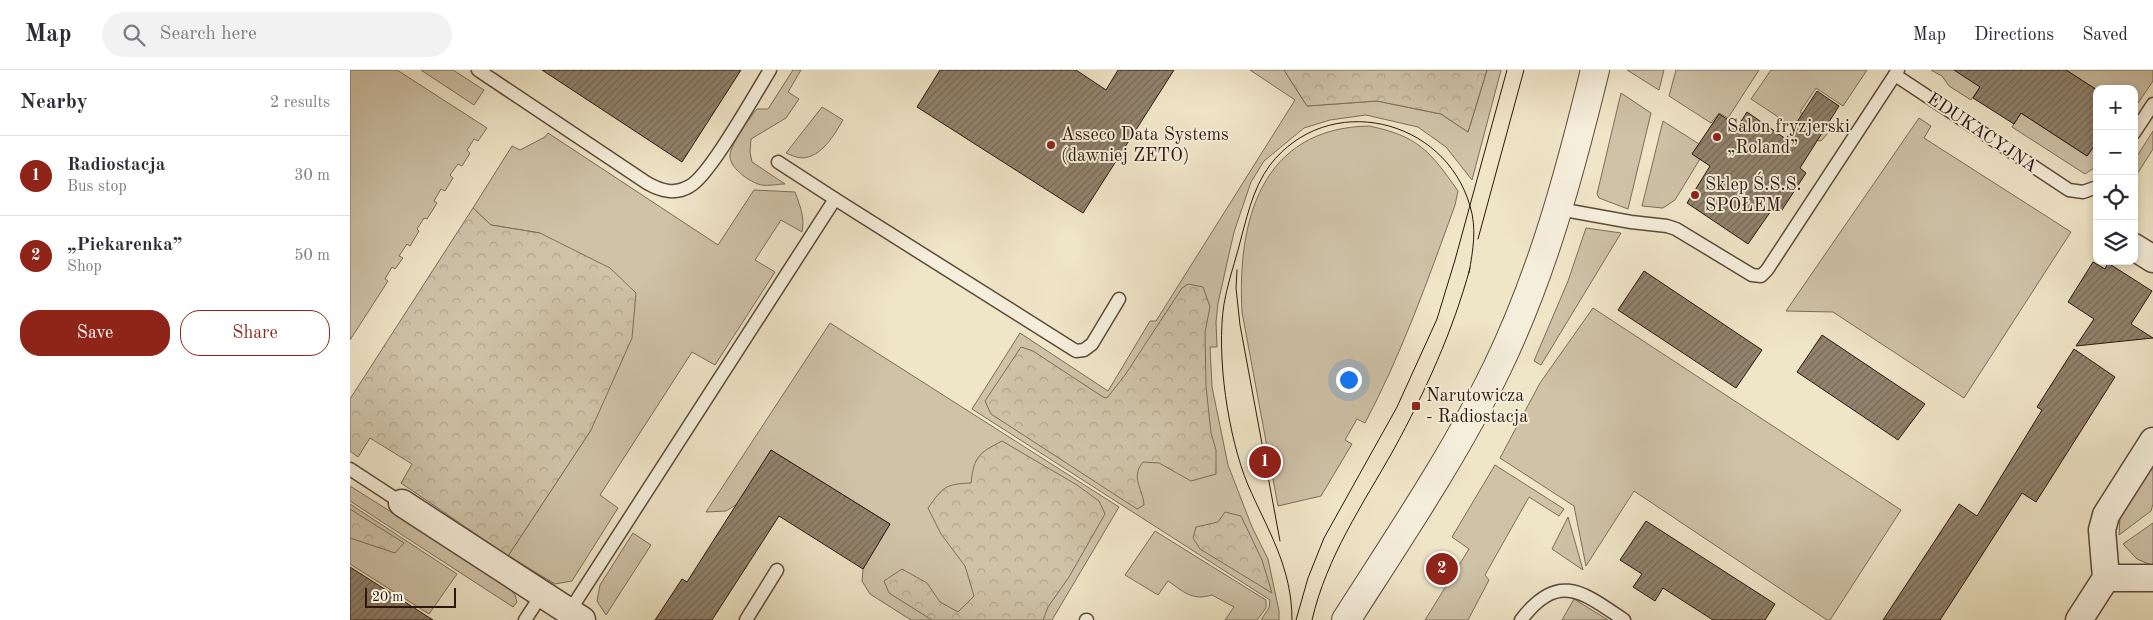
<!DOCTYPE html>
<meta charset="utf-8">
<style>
:root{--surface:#fff;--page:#f2f2f3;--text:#2b2b33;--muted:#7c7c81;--line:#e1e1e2;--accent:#8f2418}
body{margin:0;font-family:"Old Standard TT",serif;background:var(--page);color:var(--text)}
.controls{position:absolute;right:15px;top:15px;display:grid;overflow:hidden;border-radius:10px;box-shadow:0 2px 8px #0003}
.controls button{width:45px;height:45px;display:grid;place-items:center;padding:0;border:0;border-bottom:1px solid var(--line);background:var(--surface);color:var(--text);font:25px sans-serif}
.scale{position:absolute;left:15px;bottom:12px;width:91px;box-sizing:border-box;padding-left:5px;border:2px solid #2c180b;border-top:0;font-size:14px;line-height:18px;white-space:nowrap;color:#2c180b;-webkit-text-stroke:4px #f5eedb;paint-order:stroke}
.you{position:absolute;left:998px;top:309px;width:18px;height:18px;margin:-12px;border:4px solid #fff;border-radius:50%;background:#1a73e8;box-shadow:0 0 0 8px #1a73e833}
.badge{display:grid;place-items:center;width:32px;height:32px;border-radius:50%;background:var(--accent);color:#fff;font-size:16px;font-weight:700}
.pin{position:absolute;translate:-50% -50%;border:2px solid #fff;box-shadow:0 1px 5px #0006}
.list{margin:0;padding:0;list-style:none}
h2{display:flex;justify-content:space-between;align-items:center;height:65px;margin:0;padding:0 20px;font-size:21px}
h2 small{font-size:16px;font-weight:400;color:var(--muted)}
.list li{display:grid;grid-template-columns:32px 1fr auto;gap:15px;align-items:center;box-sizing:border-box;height:80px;padding:0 20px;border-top:1px solid var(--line)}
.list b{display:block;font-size:19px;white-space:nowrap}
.list p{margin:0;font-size:16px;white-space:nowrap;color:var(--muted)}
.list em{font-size:16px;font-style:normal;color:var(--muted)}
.actions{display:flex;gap:10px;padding:15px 20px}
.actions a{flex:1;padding:11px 0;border:1px solid var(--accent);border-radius:20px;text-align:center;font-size:18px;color:var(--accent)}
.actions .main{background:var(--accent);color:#fff}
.icon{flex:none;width:28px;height:28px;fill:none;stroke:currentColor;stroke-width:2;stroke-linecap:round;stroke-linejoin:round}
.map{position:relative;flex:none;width:1803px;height:550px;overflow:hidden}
header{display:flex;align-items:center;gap:30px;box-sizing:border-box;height:70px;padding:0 25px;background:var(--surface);border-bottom:1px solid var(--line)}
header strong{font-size:24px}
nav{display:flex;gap:28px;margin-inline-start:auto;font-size:18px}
.search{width:350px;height:45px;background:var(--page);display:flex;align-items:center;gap:12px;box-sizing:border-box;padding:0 18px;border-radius:28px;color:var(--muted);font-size:19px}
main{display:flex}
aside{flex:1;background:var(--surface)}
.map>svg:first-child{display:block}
</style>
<header>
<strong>Map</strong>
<div class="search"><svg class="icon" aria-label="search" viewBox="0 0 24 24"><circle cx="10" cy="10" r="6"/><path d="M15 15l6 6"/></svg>Search here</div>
<nav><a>Map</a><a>Directions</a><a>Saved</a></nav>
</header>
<main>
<aside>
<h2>Nearby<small>2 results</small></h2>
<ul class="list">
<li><span class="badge">1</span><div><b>Radiostacja</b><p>Bus stop</p></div><em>30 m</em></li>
<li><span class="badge">2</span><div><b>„Piekarenka”</b><p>Shop</p></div><em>50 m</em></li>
</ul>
<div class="actions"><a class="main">Save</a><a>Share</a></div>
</aside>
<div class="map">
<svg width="1803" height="550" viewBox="0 0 1803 550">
<defs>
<pattern id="forest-crowns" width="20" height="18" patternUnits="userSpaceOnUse" patternTransform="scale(1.25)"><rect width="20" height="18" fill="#cec2a7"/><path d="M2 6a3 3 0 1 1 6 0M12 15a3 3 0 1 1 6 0" fill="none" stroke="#b1a68e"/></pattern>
<pattern id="building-hatch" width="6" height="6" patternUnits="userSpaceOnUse" patternTransform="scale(1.25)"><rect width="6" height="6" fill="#91836d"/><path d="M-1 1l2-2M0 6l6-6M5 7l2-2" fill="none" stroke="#776a58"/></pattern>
</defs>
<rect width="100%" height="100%" fill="#efe5c7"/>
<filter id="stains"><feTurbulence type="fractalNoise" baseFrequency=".004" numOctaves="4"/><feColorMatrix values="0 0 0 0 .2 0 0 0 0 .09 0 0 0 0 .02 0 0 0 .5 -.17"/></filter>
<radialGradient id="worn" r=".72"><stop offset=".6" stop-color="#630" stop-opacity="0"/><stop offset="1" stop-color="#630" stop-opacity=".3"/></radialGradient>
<g fill="#cec2a7" stroke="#7d6d59">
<polygon points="0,0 47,0 137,58 128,71 124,69 117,80 120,83 112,96 108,94 100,105 103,108 95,121 91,119 84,131 87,133 77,149 74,148 67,159 69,161 60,176 57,174 49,186 53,188 45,199 42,197 35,209 38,211 0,270"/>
<polygon points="71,0 103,0 134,20 124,35"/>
<path d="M443 0H451L438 22 449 29 436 48 401 69 400 82 402 92 435 114C427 114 415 117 408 114 397 110 379 97 380 85 381 74 400 47 407 39H418Z"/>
<polygon points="900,0 934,0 957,36 1027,31 1091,44 1118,62 1137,0 1151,0 1122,110 1096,77 1068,57 1016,45 980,50 954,58 914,91 901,112 884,162 868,233 866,252 867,277 860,277 862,317 878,395 902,457 918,489 929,541 929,550 911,550 919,538 920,530 622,339 670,263 758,321 800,251 806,251 945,30"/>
<polygon points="1277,0 1314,0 1309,20"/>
<polygon points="1326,0 1409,0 1378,48 1369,43 1361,53 1319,26"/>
<polygon points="1421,0 1517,0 1493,36 1466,18 1450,42 1479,62 1471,71 1463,70 1401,29"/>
<polygon points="1581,0 1614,0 1630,17 1621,30 1599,16 1592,6"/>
<polygon points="1716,0 1803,0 1803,11 1784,39 1784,19 1747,20"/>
<polygon points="1271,23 1301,43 1278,139 1249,128 1247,124"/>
<path d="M472 37 493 50C484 65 472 87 452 88 447 88 441 85 436 83Z"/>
<polygon points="1671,43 1737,86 1747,72 1747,96 1735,104 1662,57"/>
<polygon points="1569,48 1581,56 1574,68 1721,162 1614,328 1483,242 1436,241"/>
<polygon points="1313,51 1349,74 1342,84 1350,89 1325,130 1313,138 1292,136"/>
<path d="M1019 56C1068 66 1080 81 1108 121L1105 135C1078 210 1052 283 1015 353L1007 349 995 370 1002 374 971 426 928 436 892 242C887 151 911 58 1019 56Z"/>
<polygon points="1803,61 1803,79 1784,109 1784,91"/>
<path d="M198 63 368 175 404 120 445 122C450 136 455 147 452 162L431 150 405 190 425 202 365 295 342 282 250 425 268 438 222 511 205 514 158 486 241 360 190 163 141 155 123 138 162 76 170 80 195 67Z"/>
<polygon points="1236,158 1271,163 1191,295 1184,291 1218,211"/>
<polygon points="1243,238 1551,440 1480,550 1477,550 1284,421 1236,496 1224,436 1150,388 1190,313"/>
<polygon points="480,253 769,437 702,550 561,550 520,524 512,511 513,499 540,454 421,380 389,433 376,441 356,442"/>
<polygon points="1803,391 1803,434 1801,441 1769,465 1770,446"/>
<polygon points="1145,395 1214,439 1209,446 1179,427 1135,505 1139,510 1118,550 1075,550 1119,479 1102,467"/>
<polygon points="0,416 157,515 165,525 167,532 163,537 0,431"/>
<polygon points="0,434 107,504 79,544 0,494"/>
<polygon points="1218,447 1233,500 1202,479"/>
<polygon points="1803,453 1803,496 1787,489 1773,474"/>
<path d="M805 461 916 530V538L907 550H875L884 537 862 525C842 531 834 522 818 511L808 525 775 505Z"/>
<polygon points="283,463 301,475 256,545 247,531 250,515"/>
<polygon points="1224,529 1258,550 1212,550"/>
</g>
<g fill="url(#forest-crowns)" stroke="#7d6d59">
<polygon points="934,0 1137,0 1118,62 1091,44 1027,31 957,36"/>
<polygon points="123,138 141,155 190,163 260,198 286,223 282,268 241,360 158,486 51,413 62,394 20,368 8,387 0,381 0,329"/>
<path d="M838 214 853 217 860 237 855 262 856 316 861 363 866 380V404L841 411 809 393 793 392C780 408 793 418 794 435L787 439 641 344 635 331 671 277 683 281 753 327 757 328 775 305 832 218Z"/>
<path d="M652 371 727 415 749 431 755 444 719 507 698 537 693 550H582L539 523 534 511 552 499 577 513 590 532 608 542 624 526 615 496 591 464 578 438C593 417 595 414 621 413 624 386 629 383 652 371Z"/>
<polygon points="0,439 54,473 45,483 0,468"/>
<polygon points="875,442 891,446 912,490 922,523 850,479 843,468 846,457 868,452"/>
</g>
<g fill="url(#building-hatch)" stroke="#2c180b">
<polygon points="192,0 391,0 332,92"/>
<polygon points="590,0 726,0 756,20 768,0 824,0 733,143 567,37"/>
<polygon points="1604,0 1716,0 1747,20 1747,72 1737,86 1671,43 1664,54 1623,28 1630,17"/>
<polygon points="1467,21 1489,36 1450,98 1456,103 1430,143 1423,138 1398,174 1337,133 1360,96 1342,84 1369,44 1388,56 1397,42 1436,69"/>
<polygon points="1743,192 1755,199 1758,193 1802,221 1781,254 1803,268 1726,276 1744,249 1718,232"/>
<polygon points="1294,201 1412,280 1386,318 1268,240"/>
<polygon points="1472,265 1575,334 1548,370 1447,302"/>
<polygon points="1724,279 1765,307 1686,432 1672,423 1590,550 1533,550 1609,434 1627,446 1692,340 1687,337"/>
<polygon points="421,380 540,454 513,499 429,446 362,550 305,550 332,509 337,512"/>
<polygon points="1296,451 1425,534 1415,550 1363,550 1313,518 1305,531 1283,517 1292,504 1270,490"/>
<polygon points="0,497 83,550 0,550"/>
</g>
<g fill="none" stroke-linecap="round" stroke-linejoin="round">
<defs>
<g id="service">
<path d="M128 0 297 113C311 121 325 125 340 116 360 105 405 24 420 0"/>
<polyline points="1545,5 1719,120 1733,122 1747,117"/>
<polyline points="1784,63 1803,34"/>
<polyline points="428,92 485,129"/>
<polyline points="1209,139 1281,152 1317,156 1326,159 1402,205 1411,206 1417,200 1548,0"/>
<polyline points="0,399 52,433"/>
<polyline points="219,542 485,129 726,281 734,280 742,274 769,229"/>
<polyline points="175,550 192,524"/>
<polyline points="396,550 427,500"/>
<polyline points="736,550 737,550"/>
<path d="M1171 550C1208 501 1233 522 1274 550"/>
</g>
<g id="minor">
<polyline points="1784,177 1803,189"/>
<polyline points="52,433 232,550"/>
<polyline points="1756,508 1803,508"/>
<polyline points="1729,550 1756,508 1752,460 1756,445 1803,371"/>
</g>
<path id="tertiary" d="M996 550C1049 467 1104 386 1147 298 1193 203 1220 102 1245 0"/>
</defs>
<use href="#service" stroke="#5d4b3a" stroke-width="15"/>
<use href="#minor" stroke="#5d4b3a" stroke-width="29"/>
<use href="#tertiary" stroke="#5d4b3a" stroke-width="30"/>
<use href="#service" stroke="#f5eedb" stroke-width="12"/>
<use href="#minor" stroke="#f5eedb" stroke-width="26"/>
<use href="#tertiary" stroke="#f5eedb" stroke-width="28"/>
<g stroke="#2c180b" stroke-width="1">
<polyline points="1128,169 1174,0"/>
<polyline points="887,200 886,218 890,255 930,471"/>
<path d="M942 550C942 497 918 461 898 415 878 367 866 285 874 234 877 216 883 198 888 180 896 151 902 119 920 95 978 20 1095 48 1120 136 1127 158 1123 180 1119 203"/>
<polyline points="946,550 958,508 974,468 1047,337 1087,249 1105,190 1157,0"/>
<path d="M962 550C977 486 1012 436 1044 379 1075 322 1103 261 1120 198"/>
</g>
</g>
<g fill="#8f2418" stroke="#f5eedb" stroke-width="2">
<circle cx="1367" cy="67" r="5"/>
<circle cx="701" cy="75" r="5"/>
<circle cx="1345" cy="125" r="5"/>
<rect x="1061" y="331" width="10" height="10" rx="2.5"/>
</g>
<g text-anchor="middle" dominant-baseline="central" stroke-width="4" stroke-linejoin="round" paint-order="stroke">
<g font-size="18" fill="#2c180b" stroke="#f5eedb" text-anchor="start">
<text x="1377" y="57">Salon fryzjerski<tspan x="1377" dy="21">„Roland”</tspan></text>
<text x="711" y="65">Asseco Data Systems<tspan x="711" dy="21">(dawniej ZETO)</tspan></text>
<text x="1355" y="115">Sklep Ś.S.S.<tspan x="1355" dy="21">SPOŁEM</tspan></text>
<text x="1076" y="326">Narutowicza<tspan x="1076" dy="21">- Radiostacja</tspan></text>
</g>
<g font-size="18" fill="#2c180b" stroke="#f5eedb">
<text transform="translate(1632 63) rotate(34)">EDUKACYJNA</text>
</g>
</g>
<rect width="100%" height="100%" filter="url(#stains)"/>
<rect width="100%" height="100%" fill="url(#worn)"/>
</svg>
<div class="controls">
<button>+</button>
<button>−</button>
<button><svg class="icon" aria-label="locate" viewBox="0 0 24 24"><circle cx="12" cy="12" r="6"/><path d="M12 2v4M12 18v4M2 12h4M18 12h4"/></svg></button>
<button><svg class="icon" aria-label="layers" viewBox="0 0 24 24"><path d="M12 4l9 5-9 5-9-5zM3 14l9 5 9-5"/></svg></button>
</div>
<div class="scale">20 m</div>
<div class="you"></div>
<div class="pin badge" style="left:915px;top:392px">1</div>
<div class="pin badge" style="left:1092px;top:499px">2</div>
</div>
</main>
